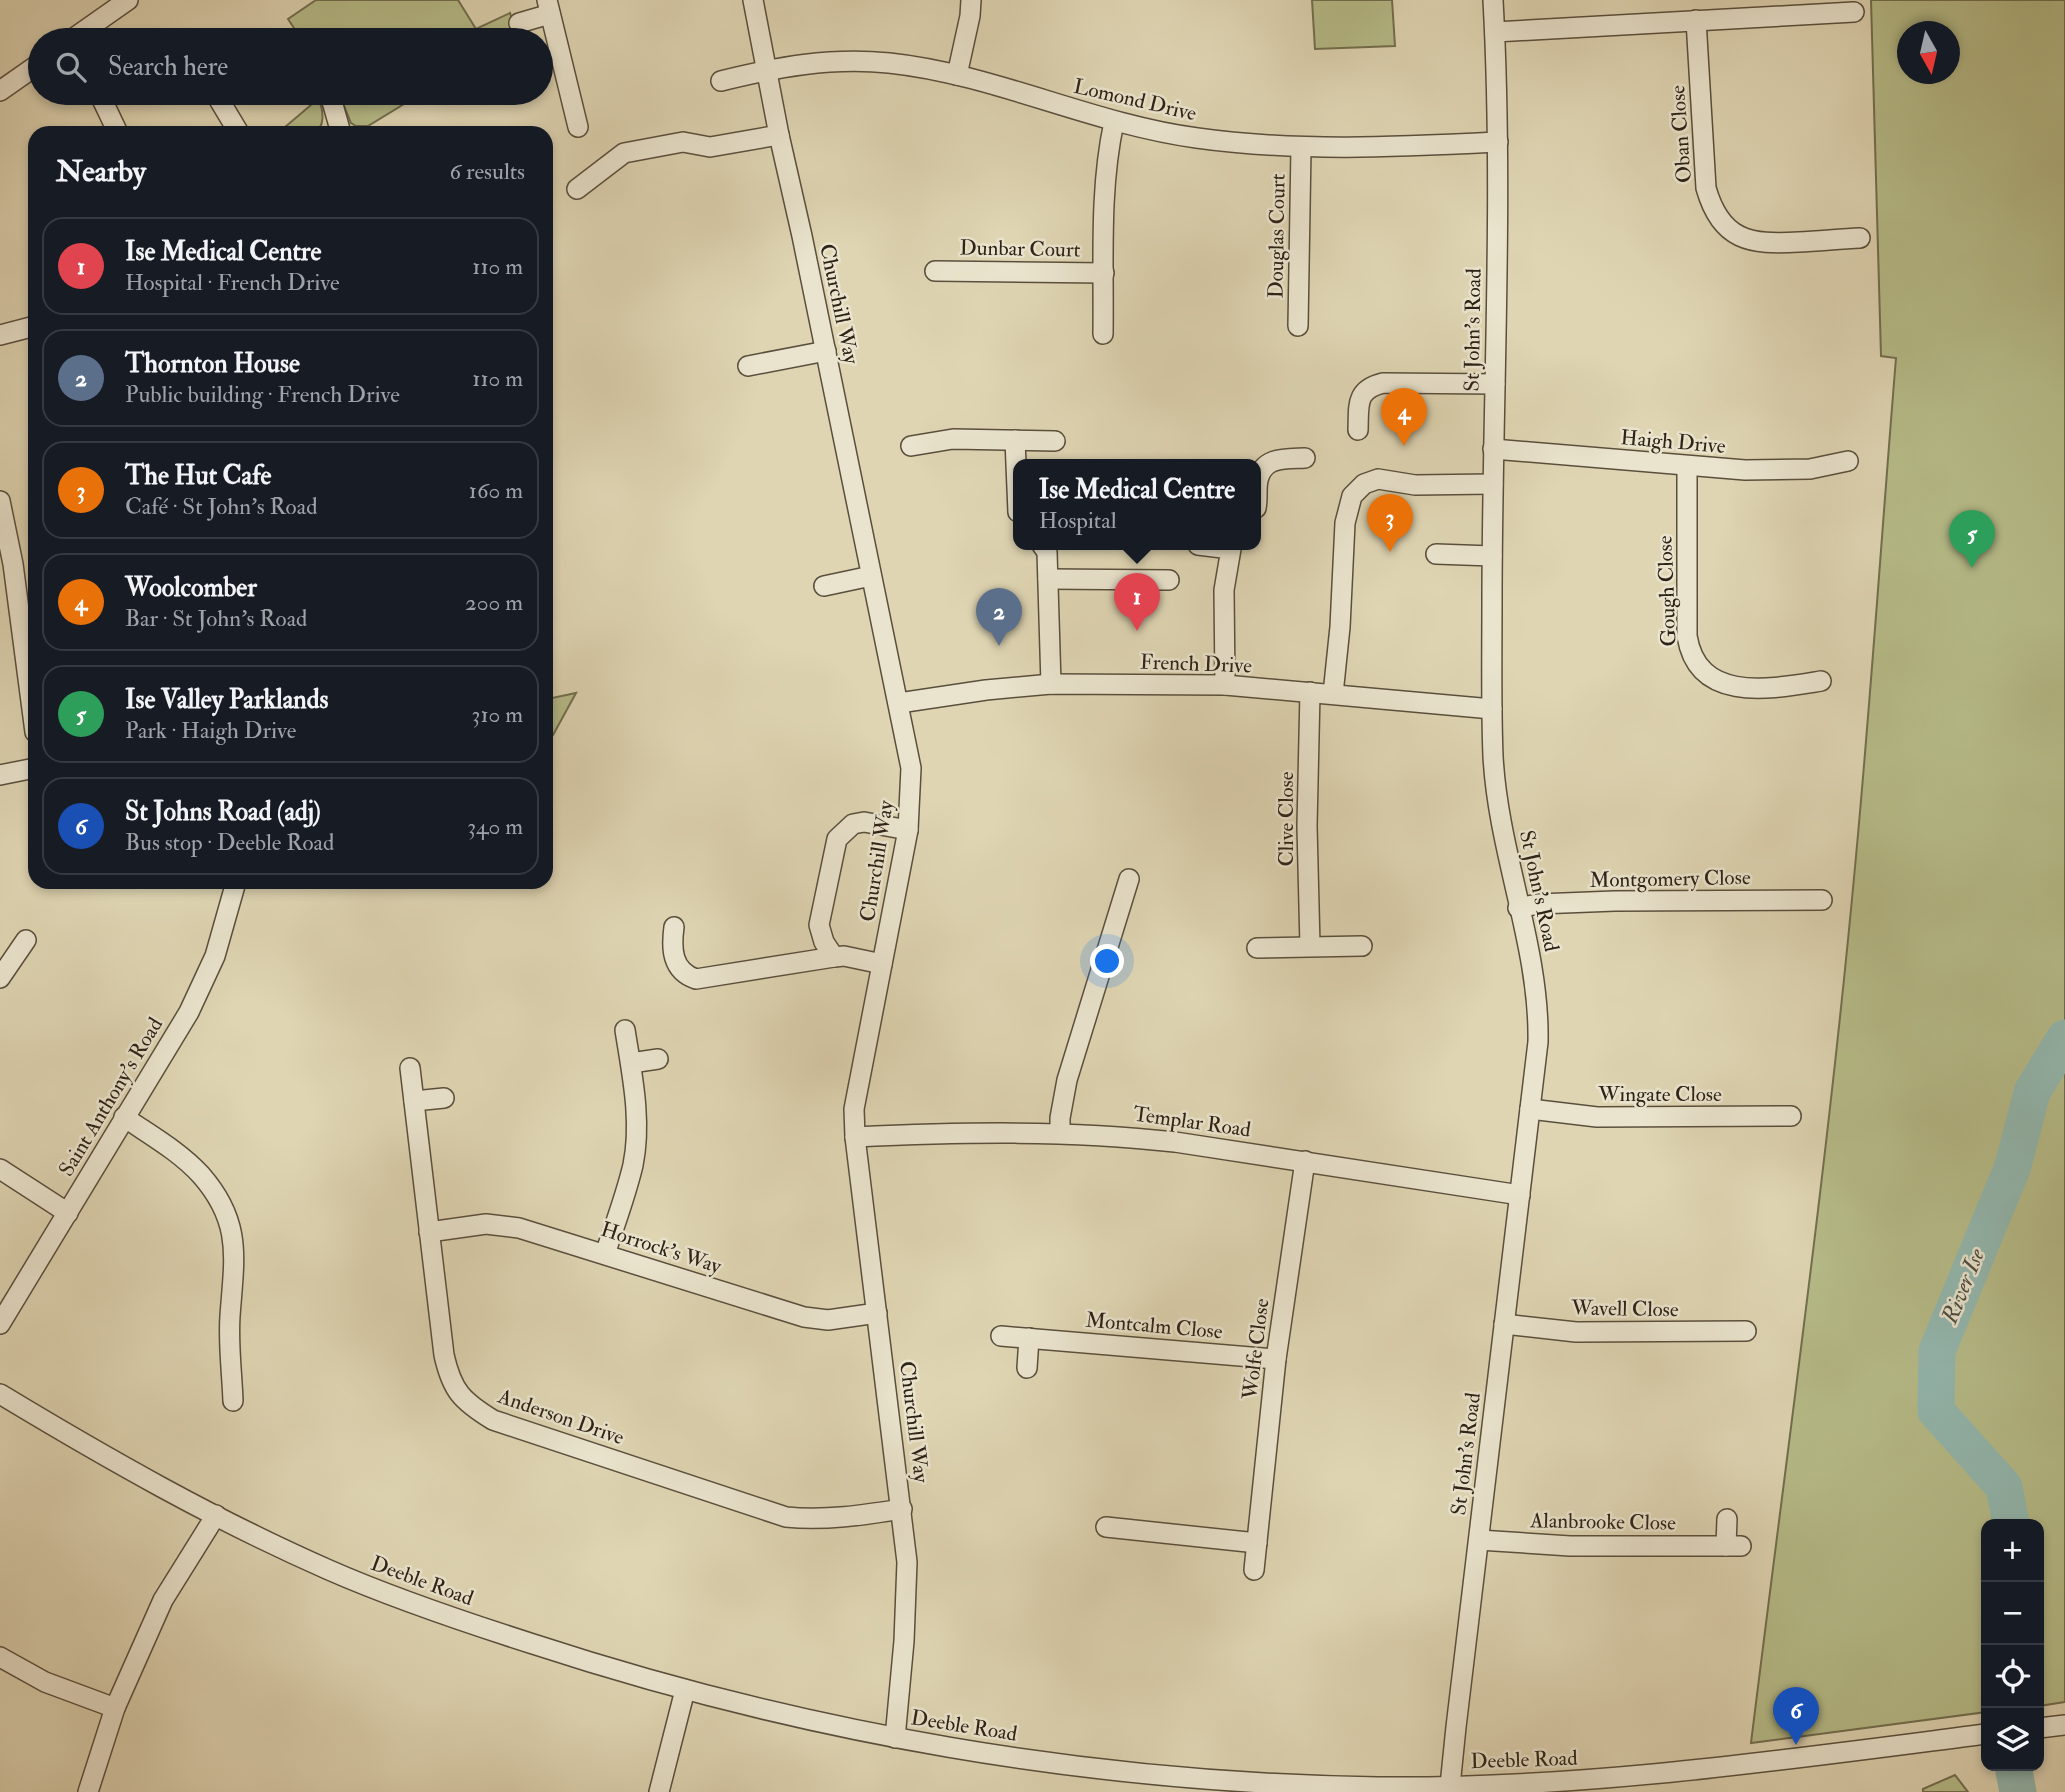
<!DOCTYPE html>
<meta charset="utf-8">
<style>
:root{--surface:#171b24;--page:#20242c;--text:#f1f3f6;--muted:#9ea1a6;--line:#363941;--accent:#c59692}
body{margin:0;font-family:"IM FELL Double Pica",serif;background:var(--page);color:var(--text)}
.controls{position:absolute;right:21px;bottom:21px;display:grid;overflow:hidden;border-radius:14px;box-shadow:0 4px 10px #0003}
.controls button{width:63px;height:63px;display:grid;place-items:center;padding:0;border:0;border-bottom:2px solid var(--line);background:var(--surface);color:var(--text);font:35px sans-serif}
.compass{position:absolute;left:1897px;top:21px;width:63px;height:63px;border-radius:50%;background:var(--surface);box-shadow:0 4px 10px #0003;rotate:172deg}
.you{position:absolute;left:1108px;top:962px;width:24px;height:24px;margin:-18px;border:5px solid #fff;border-radius:50%;background:#1a73e8;box-shadow:0 0 0 10px #1a73e833}
.badge{display:grid;place-items:center;width:46px;height:46px;border-radius:50%;background:var(--accent);color:#fff;font-size:23px;font-weight:700}
.pin{position:absolute;translate:-50% -58px;filter:drop-shadow(0 2px 4px #0008)}
.pin::after{content:'';position:absolute;top:37px;width:24px;height:21px;background:inherit;clip-path:polygon(0 0,100% 0,50% 100%)}
.popup{position:absolute;left:1013px;top:459px;width:248px;height:91px;box-sizing:border-box;display:grid;place-content:center;border-radius:14px;background:var(--surface);filter:drop-shadow(0 2px 5px #0005);font-size:23px;white-space:nowrap;color:var(--muted)}
.popup b{font-size:26px;color:var(--text)}
.popup::after{content:'';position:absolute;left:50%;top:100%;margin-left:-14px;border:14px solid transparent;border-top-color:var(--surface)}
.list{margin:0;padding:0;list-style:none}
h2{display:flex;justify-content:space-between;align-items:center;height:91px;margin:0;padding:0 28px;font-size:30px}
h2 small{font-size:23px;font-weight:400;color:var(--muted)}
.list li{display:grid;grid-template-columns:46px 1fr auto;gap:21px;align-items:center;box-sizing:border-box;height:98px;margin:0 14px 14px;padding:0 14px;border:2px solid var(--line);border-radius:21px}
.list b{display:block;font-size:26px;white-space:nowrap}
.list p{margin:0;font-size:23px;white-space:nowrap;color:var(--muted)}
.list em{font-size:23px;font-style:normal;color:var(--muted)}
.icon{flex:none;width:38px;height:38px;fill:none;stroke:currentColor;stroke-width:2;stroke-linecap:round;stroke-linejoin:round}
.map{position:relative;flex:none;width:2065px;height:1792px;overflow:hidden}
.search{position:absolute;background:var(--surface);box-shadow:0 4px 10px #0003;left:28px;top:28px;width:525px;height:77px;display:flex;align-items:center;gap:18px;box-sizing:border-box;padding:0 24px;border-radius:38px;color:var(--muted);font-size:26px}
.panel{position:absolute;background:var(--surface);box-shadow:0 4px 10px #0003;left:28px;top:126px;width:525px;height:763px;border-radius:21px}
.map>svg:first-child{display:block}
</style>
<div class="map">
<svg width="2065" height="1792" viewBox="0 0 2065 1792">
<rect width="100%" height="100%" fill="#dfd5b3"/>
<filter id="stains"><feTurbulence type="fractalNoise" baseFrequency=".00286" numOctaves="4"/><feColorMatrix values="0 0 0 0 .2 0 0 0 0 .09 0 0 0 0 .02 0 0 0 .5 -.17"/></filter>
<radialGradient id="worn" r=".72"><stop offset=".6" stop-color="#630" stop-opacity="0"/><stop offset="1" stop-color="#630" stop-opacity=".3"/></radialGradient>
<g fill="#b6bc89" stroke="#726f50" stroke-width="2" fill-rule="evenodd">
<polygon points="316,0 458,0 476,29 510,13 517,34 507,40 302,40 288,19"/>
<polygon points="1312,0 1392,0 1395,46 1315,49"/>
<path d="M1871 0H2065V1702L2039 1706V1524H1986V1712L1751 1743C1787 1451 1828 1160 1855 867 1871 698 1882 528 1896 358L1881 356ZM1908 32H1950V74H1908Z"/>
<polygon points="339,93 422,93 368,126 356,126 351,123"/>
<path d="M318 99C323 108 327 129 312 133 303 136 288 133 278 133Z"/>
<polygon points="576,693 553,735 546,736 547,699"/>
<polygon points="1955,1775 1968,1792 1923,1792 1923,1789"/>
</g>
<g fill="none" stroke-linecap="round" stroke-linejoin="round">
<g stroke="#93b8af" stroke-width="37">
<polyline points="2011,1524 2004,1487 1936,1411 1937,1351 2013,1166 2032,1092 2065,1038"/>
<polyline points="2013,1766 2018,1792"/>
</g>
<defs>
<g id="minor">
<polyline points="547,0 578,127"/>
<polyline points="753,0 779,135 802,236 911,768 908,830 854,1109 855,1137 907,1562 904,1641 895,1738"/>
<path d="M1696 20 1706 188C1721 241 1750 245 1799 242 1819 241 1840 239 1860 238"/>
<polyline points="519,23 550,14"/>
<polyline points="1495,32 1854,12"/>
<polyline points="71,40 128,0"/>
<polyline points="957,75 970,16 971,0"/>
<path d="M721 81C778 67 830 57 889 63 994 74 1092 124 1197 138 1297 152 1397 147 1498 142"/>
<polyline points="0,91 40,63"/>
<polyline points="99,93 118,133"/>
<polyline points="215,93 239,133"/>
<polyline points="331,98 341,133"/>
<polyline points="577,189 624,153 683,142 710,147 779,135"/>
<polyline points="935,271 1104,273"/>
<polyline points="1298,326 1301,148"/>
<path d="M1103 334C1104 263 1099 191 1114 122"/>
<polyline points="0,335 35,326"/>
<polyline points="748,366 826,351"/>
<path d="M1358 430C1359 405 1355 390 1383 383L1495 384"/>
<polyline points="1015,440 1018,512"/>
<polyline points="911,446 953,439 1055,441"/>
<polyline points="1493,449 1745,470 1810,469 1848,461"/>
<path d="M1687 467V636C1698 704 1771 689 1821 681"/>
<polyline points="0,501 13,564 35,732"/>
<path d="M1256 508C1258 499 1256 489 1258 480 1263 456 1287 459 1305 458"/>
<polyline points="1042,545 1047,552 1051,684"/>
<polyline points="1198,545 1231,549 1224,590 1225,685"/>
<polyline points="1436,554 1492,556"/>
<polyline points="1048,579 1169,580"/>
<polyline points="824,586 871,576"/>
<polyline points="1333,694 1340,627 1345,523 1352,496 1364,484 1378,479 1415,485 1493,484"/>
<polyline points="899,703 986,690 1051,684 1225,685 1492,709"/>
<polyline points="0,775 35,768"/>
<polyline points="1518,908 1538,904 1615,901 1822,900"/>
<path d="M674 927C671 949 672 971 696 979L834 957"/>
<polyline points="1310,946 1307,826 1310,692"/>
<polyline points="1257,948 1362,946"/>
<polyline points="882,964 844,956 834,957 824,942 819,925 837,839 853,824 864,822 908,830"/>
<polyline points="0,978 26,940"/>
<polyline points="631,1063 658,1059"/>
<path d="M410 1068 444 1355C452 1391 462 1401 493 1420L786 1517C825 1521 864 1515 902 1509"/>
<polyline points="414,1101 444,1098"/>
<polyline points="1530,1109 1597,1117 1791,1116"/>
<path d="M124 1117C150 1135 179 1151 201 1175 243 1223 234 1259 230 1316 228 1344 232 1373 233 1401"/>
<polyline points="1060,1132 1060,1118 1067,1080 1129,879"/>
<path d="M855 1137C962 1132 1068 1130 1175 1142L1520 1195"/>
<polyline points="0,1169 68,1213"/>
<polyline points="429,1232 486,1224 519,1228 804,1317 828,1320 877,1313"/>
<path d="M605 1254C615 1224 626 1195 633 1165 642 1121 632 1074 625 1030"/>
<polyline points="0,1324 189,1012 215,956 236,882"/>
<polyline points="1504,1324 1576,1332 1746,1331"/>
<polyline points="1001,1336 1276,1359"/>
<polyline points="1027,1368 1029,1338"/>
<path d="M0 1394C106 1458 215 1520 329 1570 395 1599 464 1622 533 1644 805 1733 1091 1783 1378 1787 1582 1789 1784 1760 1986 1734"/>
<polyline points="1106,1527 1257,1543"/>
<polyline points="1479,1540 1570,1546 1741,1546"/>
<polyline points="1726,1546 1727,1519"/>
<polyline points="1254,1570 1276,1359 1305,1161"/>
<polyline points="0,1657 45,1682 115,1708"/>
<polyline points="2039,1728 2065,1725"/>
<path d="M1450 1786 1456 1727 1538 1042C1540 947 1498 853 1493 756 1491 705 1492 654 1492 603 1492 402 1504 201 1493 0"/>
<polyline points="88,1792 115,1708 163,1600 216,1515"/>
<polyline points="659,1792 685,1690"/>
</g>
</defs>
<use href="#minor" stroke="#5a4f3d" stroke-width="22"/>
<use href="#minor" stroke="#eae4ce" stroke-width="19"/>
</g>
<g text-anchor="middle" dominant-baseline="central" stroke-width="5" stroke-linejoin="round" paint-order="stroke">
<g font-size="21" fill="#2e2216" stroke="#eae4ce">
<text transform="translate(1135 100) rotate(13)">Lomond Drive</text>
<text transform="translate(1681 134) rotate(-94)">Oban Close</text>
<text transform="translate(1277 236) rotate(-89)">Douglas Court</text>
<text transform="translate(1020 249) rotate(1)">Dunbar Court</text>
<text transform="translate(839 304) rotate(78)">Churchill Way</text>
<text transform="translate(1473 330) rotate(-89)">St John's Road</text>
<text transform="translate(1673 442) rotate(5)">Haigh Drive</text>
<text transform="translate(1667 591) rotate(-92)">Gough Close</text>
<text transform="translate(1196 664) rotate(2)">French Drive</text>
<text transform="translate(1286 819) rotate(-90)">Clive Close</text>
<text transform="translate(877 861) rotate(-81)">Churchill Way</text>
<text transform="translate(1670 879) rotate(-1)">Montgomery Close</text>
<text transform="translate(1539 891) rotate(78)">St John's Road</text>
<text x="1660" y="1094">Wingate Close</text>
<text transform="translate(111 1097) rotate(-59)">Saint Anthony's Road</text>
<text transform="translate(1192 1122) rotate(8)">Templar Road</text>
<text transform="translate(661 1248) rotate(18)">Horrock's Way</text>
<text transform="translate(1625 1309) rotate(1)">Wavell Close</text>
<text transform="translate(1154 1326) rotate(5)">Montcalm Close</text>
<text transform="translate(1256 1349) rotate(-83)">Wolfe Close</text>
<text transform="translate(561 1417) rotate(19)">Anderson Drive</text>
<text transform="translate(914 1422) rotate(83)">Churchill Way</text>
<text transform="translate(1466 1454) rotate(-83)">St John's Road</text>
<text transform="translate(1603 1522) rotate(1)">Alanbrooke Close</text>
<text transform="translate(422 1581) rotate(20)">Deeble Road</text>
<text transform="translate(964 1726) rotate(9)">Deeble Road</text>
<text transform="translate(1524 1760) rotate(-2)">Deeble Road</text>
</g>
<g font-size="23" font-style="italic" fill="#4c4f44" stroke="#eae4ce">
<text transform="translate(1963 1286) rotate(-68)">River Ise</text>
</g>
</g>
<rect width="100%" height="100%" filter="url(#stains)"/>
<rect width="100%" height="100%" fill="url(#worn)"/>
</svg>
<div class="controls">
<button>+</button>
<button>−</button>
<button><svg class="icon" aria-label="locate" viewBox="0 0 24 24"><circle cx="12" cy="12" r="6"/><path d="M12 2v4M12 18v4M2 12h4M18 12h4"/></svg></button>
<button><svg class="icon" aria-label="layers" viewBox="0 0 24 24"><path d="M12 4l9 5-9 5-9-5zM3 14l9 5 9-5"/></svg></button>
</div>
<svg class="compass" viewBox="-18 -18 36 36"><path d="M0-13l5 13h-10z" fill="#e53935"/><path d="M0 13l5-13h-10z" fill="#9ea1a6"/></svg>
<div class="you"></div>
<div class="pin badge" style="left:1137px;top:631px;background:#e0444e">1</div>
<div class="popup"><b>Ise Medical Centre</b>Hospital</div>
<div class="pin badge" style="left:999px;top:646px;background:#5c6f8a">2</div>
<div class="pin badge" style="left:1390px;top:552px;background:#e8710a">3</div>
<div class="pin badge" style="left:1404px;top:446px;background:#e8710a">4</div>
<div class="pin badge" style="left:1972px;top:568px;background:#2e9e5b">5</div>
<div class="pin badge" style="left:1796px;top:1745px;background:#1a4fb4">6</div>
<div class="search"><svg class="icon" aria-label="search" viewBox="0 0 24 24"><circle cx="10" cy="10" r="6"/><path d="M15 15l6 6"/></svg>Search here</div>
<section class="panel">
<h2>Nearby<small>6 results</small></h2>
<ul class="list">
<li><span class="badge" style="background:#e0444e">1</span><div><b>Ise Medical Centre</b><p>Hospital · French Drive</p></div><em>110 m</em></li>
<li><span class="badge" style="background:#5c6f8a">2</span><div><b>Thornton House</b><p>Public building · French Drive</p></div><em>110 m</em></li>
<li><span class="badge" style="background:#e8710a">3</span><div><b>The Hut Cafe</b><p>Café · St John's Road</p></div><em>160 m</em></li>
<li><span class="badge" style="background:#e8710a">4</span><div><b>Woolcomber</b><p>Bar · St John's Road</p></div><em>200 m</em></li>
<li><span class="badge" style="background:#2e9e5b">5</span><div><b>Ise Valley Parklands</b><p>Park · Haigh Drive</p></div><em>310 m</em></li>
<li><span class="badge" style="background:#1a4fb4">6</span><div><b>St Johns Road (adj)</b><p>Bus stop · Deeble Road</p></div><em>340 m</em></li>
</ul>
</section>
</div>
